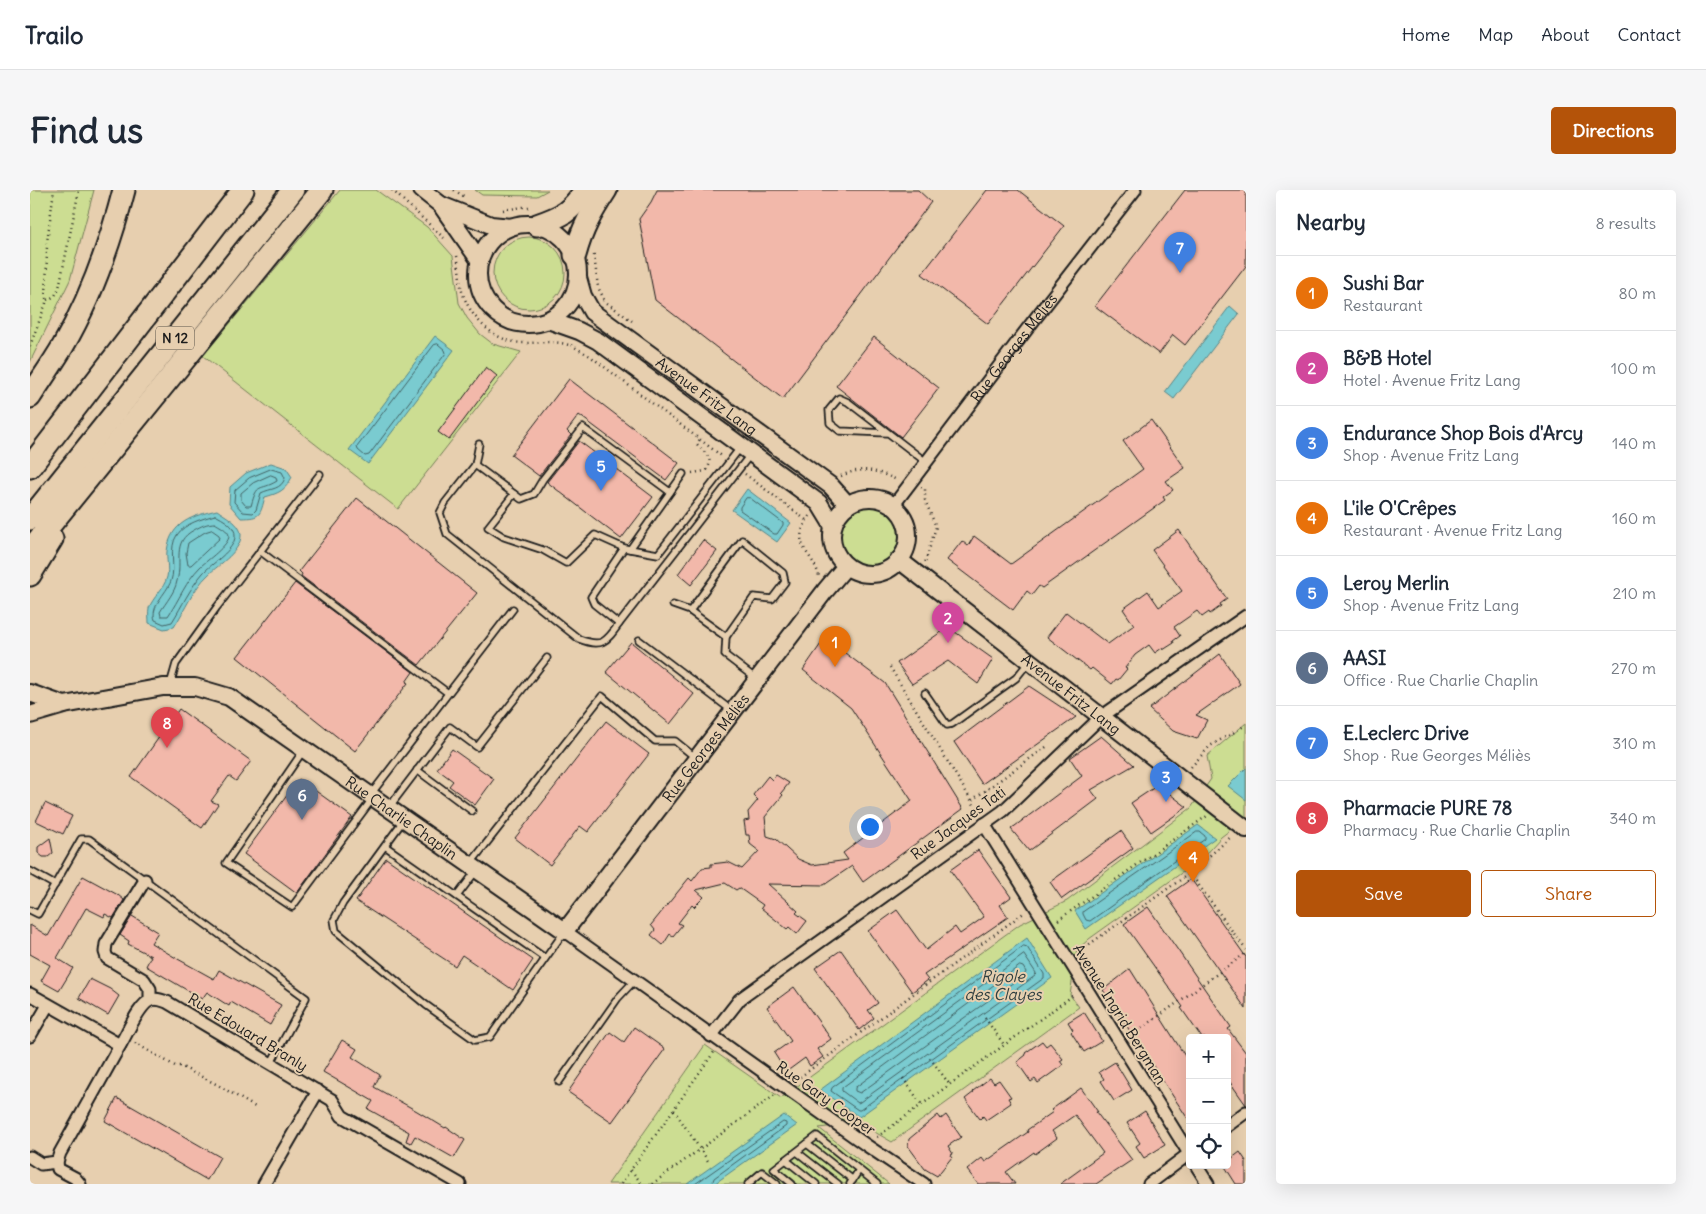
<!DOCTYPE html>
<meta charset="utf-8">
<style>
:root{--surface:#fff;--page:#f6f6f7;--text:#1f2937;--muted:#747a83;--line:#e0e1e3;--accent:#b45309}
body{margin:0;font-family:Delius,sans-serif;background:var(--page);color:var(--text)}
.controls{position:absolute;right:15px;bottom:15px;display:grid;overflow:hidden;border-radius:5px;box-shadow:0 5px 20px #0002}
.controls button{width:45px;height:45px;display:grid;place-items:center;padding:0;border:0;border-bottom:1px solid var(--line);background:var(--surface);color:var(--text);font:25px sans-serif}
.you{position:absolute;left:839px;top:636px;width:18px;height:18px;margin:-12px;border:4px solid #fff;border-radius:50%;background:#1a73e8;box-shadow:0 0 0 8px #1a73e833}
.badge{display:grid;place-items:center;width:32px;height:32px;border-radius:50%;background:var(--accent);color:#fff;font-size:16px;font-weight:700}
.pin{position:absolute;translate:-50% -41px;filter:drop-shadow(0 1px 2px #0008)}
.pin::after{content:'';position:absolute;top:26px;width:18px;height:15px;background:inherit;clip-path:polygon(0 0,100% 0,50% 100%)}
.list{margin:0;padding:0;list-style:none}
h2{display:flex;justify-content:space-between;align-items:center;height:65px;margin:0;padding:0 20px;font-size:21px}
h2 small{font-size:16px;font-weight:400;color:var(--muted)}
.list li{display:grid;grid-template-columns:32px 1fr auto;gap:15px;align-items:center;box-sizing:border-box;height:75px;padding:0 20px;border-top:1px solid var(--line)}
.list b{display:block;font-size:19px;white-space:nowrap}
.list p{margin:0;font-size:16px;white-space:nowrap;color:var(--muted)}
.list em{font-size:16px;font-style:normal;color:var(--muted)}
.actions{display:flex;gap:10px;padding:15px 20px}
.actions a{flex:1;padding:11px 0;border:1px solid var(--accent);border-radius:5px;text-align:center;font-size:18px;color:var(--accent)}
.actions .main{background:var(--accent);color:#fff}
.icon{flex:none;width:28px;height:28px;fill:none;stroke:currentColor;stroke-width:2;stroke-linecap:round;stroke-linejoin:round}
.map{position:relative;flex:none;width:1216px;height:994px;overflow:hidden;border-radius:5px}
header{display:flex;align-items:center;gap:30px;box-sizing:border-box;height:70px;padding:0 25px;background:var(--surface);border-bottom:1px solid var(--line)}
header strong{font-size:24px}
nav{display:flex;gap:28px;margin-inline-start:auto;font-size:18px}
.intro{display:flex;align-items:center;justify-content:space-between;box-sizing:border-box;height:120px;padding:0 30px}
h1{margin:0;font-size:35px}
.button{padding:12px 22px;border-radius:5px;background:var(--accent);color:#fff;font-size:18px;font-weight:700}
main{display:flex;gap:30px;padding:0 30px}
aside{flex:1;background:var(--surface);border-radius:5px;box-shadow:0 5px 20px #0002}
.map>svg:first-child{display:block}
</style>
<header>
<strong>Trailo</strong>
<nav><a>Home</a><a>Map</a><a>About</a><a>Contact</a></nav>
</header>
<div class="intro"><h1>Find us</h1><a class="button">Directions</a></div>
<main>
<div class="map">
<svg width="1216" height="994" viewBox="0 0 1216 994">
<rect width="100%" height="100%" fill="#e7cfaf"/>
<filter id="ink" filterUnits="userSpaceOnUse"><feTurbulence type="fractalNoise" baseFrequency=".02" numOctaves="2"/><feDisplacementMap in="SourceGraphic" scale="10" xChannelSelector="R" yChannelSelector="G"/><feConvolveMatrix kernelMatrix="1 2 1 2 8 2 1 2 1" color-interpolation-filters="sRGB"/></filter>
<g filter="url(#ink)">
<g fill="#ccdd92" stroke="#747c57">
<polygon points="0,0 64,0 40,90 0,172"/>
<polygon points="310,0 346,0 397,37 423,66 429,113 437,128 450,144 463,154 491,162 368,319 173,166"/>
<polygon points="445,0 518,0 507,6 452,5"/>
<circle cx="499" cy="83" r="36"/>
<circle cx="840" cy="344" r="31"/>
<polygon points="1216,533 1216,628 1191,647 1171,669 1059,749 1047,760 1040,805 1049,817 862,952 829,933 789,938 859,994 578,994 675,855 751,908 990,734 1037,711 1161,618 1181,589 1177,566"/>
</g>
<g fill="#7acbd0" stroke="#548588">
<polygon points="1200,116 1209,124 1144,209 1135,202"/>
<polygon points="405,146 424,160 338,274 319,260"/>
<path d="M241 273 256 278 262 287C255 301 249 303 235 307 230 325 231 328 211 328L199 314 200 297 216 283Z"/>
<polygon points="717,299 761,333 747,352 702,320"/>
<path d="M187 320C195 326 210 333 211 344 212 361 189 374 178 385 163 399 155 420 144 437L134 439 119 433C119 428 118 422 119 418 123 407 134 399 137 387 139 378 136 369 137 361 141 332 162 326 187 320Z"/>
<polygon points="1216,578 1216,610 1198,596"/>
<polygon points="1168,635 1185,648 1056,739 1045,721"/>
<polygon points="997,748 1022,788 829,927 790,900"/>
<polygon points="754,925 767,935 684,994 657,994"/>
</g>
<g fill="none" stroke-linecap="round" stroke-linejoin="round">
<g stroke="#426264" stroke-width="1">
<polygon points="408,154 415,160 416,163 339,265 335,266 328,260 327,257 404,155"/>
<path d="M241 279 252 282 255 288C251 300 241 298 231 303L226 320 223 323 213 322 204 312 205 300 219 288Z"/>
<path d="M241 285 246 287 247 291C229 302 228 291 221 316H216L211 310V303L223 293Z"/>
<polygon points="720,308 753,333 753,335 747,344 744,344 710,320 710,317 716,308"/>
<path d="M185 325C193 329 206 336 205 346 205 360 181 374 173 383 160 398 152 416 142 432L134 434 125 430C120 416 136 404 141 391 146 377 138 358 147 345 155 333 172 329 185 325Z"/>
<path d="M185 333C189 336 199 340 199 346 199 355 176 371 170 377 156 391 149 410 138 426H131L130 422C136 412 145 402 147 391 153 371 141 352 164 340 171 336 177 333 185 333Z"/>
<polygon points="182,340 189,345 190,348 161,375 158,375 156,363 158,353 175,342"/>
<polygon points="1167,642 1170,642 1175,646 1175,649 1060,731 1056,730 1053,724 1053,722"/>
<polygon points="994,756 997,757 1014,784 1014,788 830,920 828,920 801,901 802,898"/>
<polygon points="994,765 1006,783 1005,786 830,912 828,913 812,901 812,898"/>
<polygon points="990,776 993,777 996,782 995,784 830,903 825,901 825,898"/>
<polyline points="665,994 753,932 756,933 756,936 684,988 682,994"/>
</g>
</g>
<g fill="#f2b8aa" stroke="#1c1c1c">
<polygon points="627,0 888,0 901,12 753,209 625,110 609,29 621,12"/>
<polygon points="957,0 988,0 1034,36 958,134 892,84"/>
<polygon points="1155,0 1216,0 1216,76 1155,155 1143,145 1129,164 1065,116"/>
<polygon points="844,147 909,198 871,247 806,196"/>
<polygon points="456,177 467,186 419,250 408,242"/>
<polygon points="539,189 649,273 636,290 549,225 537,241 541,245 509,286 481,265"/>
<polygon points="1121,230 1155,278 1136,291 1143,300 1133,307 1135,310 1012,398 1009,396 1002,405 997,401 983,420 917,370 932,351 938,356 944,346 981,374 1113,279 1093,251"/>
<polygon points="549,251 623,307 591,349 517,292"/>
<polygon points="327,308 447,403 389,475 271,386 272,384 269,381"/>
<polygon points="1149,340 1197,409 1190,414 1191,416 1180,424 1179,422 1172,427 1167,421 1144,437 1150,446 1143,451 1144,453 1133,460 1132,458 1125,463 1119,455 1105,465 1095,478 1097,479 1088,490 1086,489 1082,494 1062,478 1060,480 1017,447 1036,422 1078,454 1104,435 1093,419 1118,401 1129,417 1152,401 1122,360"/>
<polygon points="673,350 687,361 661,395 648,384"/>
<polygon points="265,393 383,482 376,492 378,493 325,561 207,467"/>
<polygon points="918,437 963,469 948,494 918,471 882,494 867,473"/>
<polygon points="795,448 855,493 933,619 833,692 822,676 794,695 738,694 768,721 766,723 777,731 767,744 759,737 757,739 731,718 733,715 709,698 706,700 695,693 666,700 674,707 664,717 662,715 648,733 652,735 643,746 640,744 633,755 621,745 625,740 621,735 659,688 662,691 672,678 681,677 681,674 698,672 712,679 729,661 720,654 719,645 716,645 714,631 719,630 718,622 728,610 723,605 738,586 742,590 746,585 759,593 751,603 753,605 735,627 737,646 746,649 768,669 782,675 818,670 813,663 882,611 821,518 773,480"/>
<polygon points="601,452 664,504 640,534 576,482"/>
<polygon points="1190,464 1210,494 1166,525 1177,530 1167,549 1143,541 1119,519"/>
<polygon points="999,496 1046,527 952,594 924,552"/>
<polygon points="149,519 221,571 206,591 199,586 181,611 188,614 172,638 101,587"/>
<polygon points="576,531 619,564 558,642 550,636 520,675 485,648"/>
<polygon points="1071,546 1104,575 1061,600 1068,609 999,661 981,639 1052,586 1040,568"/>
<polygon points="422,559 464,589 445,615 419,596 423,591 407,579"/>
<polygon points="269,589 322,627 267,703 214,664"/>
<polygon points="1128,595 1157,617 1121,642 1101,613"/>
<polygon points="15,613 42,626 33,644 6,631"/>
<polygon points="1091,641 1103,658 1032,709 1020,692"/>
<polygon points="20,648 23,663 18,667 13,667 8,663 8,657"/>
<polygon points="948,660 981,707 970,715 978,727 894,785 898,790 882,802 838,741 867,720 896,760 925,737 930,744 954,727 920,680"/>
<polygon points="356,668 503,770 483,800 432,765 425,776 326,711"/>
<polygon points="53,686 88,705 94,710 83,728 75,724 74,727 56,718 27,768 43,778 29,801 11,791 20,775 0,764 0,735 18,746"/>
<polygon points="1161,689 1216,767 1216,819 1137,706"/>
<polygon points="1118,717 1201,837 1198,839 1216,863 1216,915 1197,888 1197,848 1172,848 1151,818 1153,817 1094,734"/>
<polygon points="102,726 128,742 121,753 146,768 184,789 189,780 251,815 240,835 201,812 199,816 177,802 172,809 116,776 121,766 98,754 99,751 90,745"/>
<polygon points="811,760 848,813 838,820 844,828 829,840 785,778"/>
<polygon points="1100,779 1160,874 1160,932 1073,800"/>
<polygon points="60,789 80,799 89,806 78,825 49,808"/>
<polygon points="764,797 801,849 787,859 793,867 780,876 775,868 756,882 744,863 761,851 737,817"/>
<polygon points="1054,822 1072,851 1054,862 1041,842 1043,840 1038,832"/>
<polygon points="604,837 635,859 582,932 538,902 580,842 594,852"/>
<polygon points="312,850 327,859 322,867 350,885 344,897 387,921 415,938 416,937 435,950 424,968 385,946 381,953 376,951 379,942 338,919 343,911 293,882"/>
<polygon points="1012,851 1016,856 1020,853 1033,869 1030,871 1033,875 1008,893 1005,889 1001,892 987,872 996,865 995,863"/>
<polygon points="1085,872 1102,900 1084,911 1071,891 1074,889 1069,882"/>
<polygon points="960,888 964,893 969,890 981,907 978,908 981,913 956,930 953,926 950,929 935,909 944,902 943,901"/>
<polygon points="1051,898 1068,922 1066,922 1102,970 1066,994 1030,994 1073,963 1045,925 1022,941 1027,948 1005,964 1004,962 976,982 985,994 948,994 937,980 952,968 955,972 998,942 997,940 1023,922 1021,920"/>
<polygon points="87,908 190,967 177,990 75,931"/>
<polygon points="1115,921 1135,955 1114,968 1106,956 1110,953 1097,933"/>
<polygon points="908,925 911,929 916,925 931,947 918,956 923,964 921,965 922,967 907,986 895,979 878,956 879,949"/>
<polygon points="1210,962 1216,971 1216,994 1206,994 1194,975 1197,975 1197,972"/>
</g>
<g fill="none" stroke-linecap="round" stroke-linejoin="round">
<defs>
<g id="lane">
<polyline points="857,243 810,241 800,233 799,220 809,208 818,212 896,272"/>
<path d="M449 254 445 275 415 313 410 323 417 344 549 449C572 458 576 452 589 434L720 265"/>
<polyline points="445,275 491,309 504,304 513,289 553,238 640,302"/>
<polyline points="484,304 458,337 474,347 513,360 536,373 565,345 594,358 628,364 710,258"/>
<polyline points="600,359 653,284"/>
<polyline points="230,361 418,503"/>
<polyline points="643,415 660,421 696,447 695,465 725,488"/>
<polyline points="660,421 712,350 753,383 755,392 742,409 724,407 696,447"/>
<polyline points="589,434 564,414 561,407 594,358"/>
<polyline points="609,450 701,520"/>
<polyline points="140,495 146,474 187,417 290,284"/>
<polyline points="895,503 917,535 922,534 986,488 998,473"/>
<polyline points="273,561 196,673 262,717 343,608"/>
<polyline points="387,580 442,621"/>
<polyline points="341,604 483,419"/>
<polyline points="360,616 420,537 447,557 517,468"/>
<polyline points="373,631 313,713 304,730 306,741 396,815 445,850 460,847 534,742"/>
<polyline points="355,656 515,768"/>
<polyline points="441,673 572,506 625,551 645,551 666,568"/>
<polyline points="0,681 25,695"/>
<polyline points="427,706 446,681"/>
<polyline points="0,720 8,724 51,649 59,649 276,808 241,873"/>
<polyline points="529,892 588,808 604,791"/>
<polyline points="777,954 823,990"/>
<polyline points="767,962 808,994"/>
<polyline points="756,970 786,994"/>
<polyline points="718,994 732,982 747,994"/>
<polyline points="762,994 744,979 787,946 847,994"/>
<polyline points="820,994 829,980"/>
</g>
<g id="street">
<path id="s1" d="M863 316 1004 130 1105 0"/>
<polyline points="954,634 1160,965"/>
<polyline points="115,690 76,754 75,762 77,768 114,790 120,799 120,810"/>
<polyline points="535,741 836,955 894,994"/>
<path d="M0 804 90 855C97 844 109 814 121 810 127 808 131 810 137 812L302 910 312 926 430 994"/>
<polyline points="0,846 18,815"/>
<polyline points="681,846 710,809 973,621 1071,527 1216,426"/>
<polyline points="1197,936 1216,922"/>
<polyline points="0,967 11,974 27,972"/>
<polyline points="1166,975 1178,994"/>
<polyline points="50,994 45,988 28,979 27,972 30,963 90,855"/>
<polyline points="234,994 288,901"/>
<polyline points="1119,994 1160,963"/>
</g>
<g id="secondary">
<polyline points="392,0 411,15 450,71"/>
<polyline points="411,15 461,35 481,37"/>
<circle cx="498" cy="84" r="50"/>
<path id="s2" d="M548 88 553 106 562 122 801 296 818 315"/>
<polyline points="518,130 549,141 568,151 789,313 803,336"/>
<circle cx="840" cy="346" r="38"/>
<path id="s3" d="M869 370 1216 639"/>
<polyline points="0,503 34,515"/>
<path id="s4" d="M0 525 34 515 133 497H165L199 507 535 741 795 401 816 376"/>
</g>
<g id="highway">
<path d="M507 35C532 26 540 23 555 0"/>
<path d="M545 65C552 39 561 23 576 0"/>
<path d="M0 207C11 190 23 173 33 156 61 108 80 54 94 0"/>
<polyline points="0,277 213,0"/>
<polyline points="0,329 263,0"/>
<polyline points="0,360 292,0"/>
<polyline points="0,385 22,349"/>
</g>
</defs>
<use href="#lane" stroke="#1c1c1c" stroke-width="9"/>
<use href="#street" stroke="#1c1c1c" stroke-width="15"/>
<use href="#secondary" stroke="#1c1c1c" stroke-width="20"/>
<use href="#highway" stroke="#1c1c1c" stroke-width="25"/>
<g stroke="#1c1c1c" stroke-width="2.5" stroke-dasharray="1 4" stroke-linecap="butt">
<polyline points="362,0 414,48"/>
<polyline points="424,0 435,7"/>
<polyline points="473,20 493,17 502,17"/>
<polyline points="564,65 568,97 574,109"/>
<path d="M427 66C430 78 429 89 432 101 440 128 464 152 493 153 509 153 523 150 539 155"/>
<polyline points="17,110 25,106 29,98 49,0"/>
<polyline points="573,110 602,131"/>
<polyline points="541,155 560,166 693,267"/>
<polyline points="0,156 16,113 17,52 24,0"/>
<path d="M662 283 676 281C685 268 675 264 667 254L670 249"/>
<polyline points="715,284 776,330"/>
<path d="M811 286C833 276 845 280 867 290"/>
<polyline points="891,297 895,299 895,310 906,337 895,373"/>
<path d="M780 326C758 355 783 362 789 386"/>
<polyline points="860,477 949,623"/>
<polyline points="1161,577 1180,556 1216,535"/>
<polyline points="955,601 964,614"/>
<polyline points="942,610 1019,555"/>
<polyline points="1160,683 1216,760"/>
<polyline points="1028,730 1177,626"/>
<polyline points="1047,763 1160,683 1202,646"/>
<polyline points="955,828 975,856"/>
<polyline points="1100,847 1216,763"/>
<polyline points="105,853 145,876 150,876 188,895 225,917"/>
<polyline points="900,868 920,895"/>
<polyline points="873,888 892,915"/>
<polyline points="766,890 995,722"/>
<polyline points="644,920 678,971"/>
<polyline points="847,947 1045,804"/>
<polyline points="601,980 612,994"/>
<polyline points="591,994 684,862"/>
<polyline points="622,994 745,905"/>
</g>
<use href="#lane" stroke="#e7cfaf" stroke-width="5.5"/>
<use href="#street" stroke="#e7cfaf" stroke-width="11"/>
<use href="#secondary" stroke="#e7cfaf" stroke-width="16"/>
<use href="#highway" stroke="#e7cfaf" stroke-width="21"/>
</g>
</g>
<g text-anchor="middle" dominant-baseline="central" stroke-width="4" stroke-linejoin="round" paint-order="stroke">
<rect fill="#e7cfaf" stroke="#595248" stroke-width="1" x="126" y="136.5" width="38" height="23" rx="4"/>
<g font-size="14" font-weight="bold" fill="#1c1c1c">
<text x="145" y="148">N 12</text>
</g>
<g font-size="15" fill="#1c1c1c" stroke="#e7cfaf">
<text stroke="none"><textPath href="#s1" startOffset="199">Rue Georges Méliès</textPath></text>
<text stroke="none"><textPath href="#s2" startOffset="179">Avenue Fritz Lang</textPath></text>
<text stroke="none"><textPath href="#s3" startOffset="218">Avenue Fritz Lang</textPath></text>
<text stroke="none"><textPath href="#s4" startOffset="844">Rue Georges Méliès</textPath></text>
<text stroke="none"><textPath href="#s4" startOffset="414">Rue Charlie Chaplin</textPath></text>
<text transform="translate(928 633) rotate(-36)">Rue Jacques Tati</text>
<text transform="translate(1090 824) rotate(58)">Avenue Ingrid Bergman</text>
<text transform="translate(218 842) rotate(31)">Rue Edouard Branly</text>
<text transform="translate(796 908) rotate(35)">Rue Gary Cooper</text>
</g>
<g font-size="16" font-style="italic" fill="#2f3f40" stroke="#e7cfaf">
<text x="973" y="786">Rigole<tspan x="973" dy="18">des Clayes</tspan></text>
</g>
</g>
</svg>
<div class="controls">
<button>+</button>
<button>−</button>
<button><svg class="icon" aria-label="locate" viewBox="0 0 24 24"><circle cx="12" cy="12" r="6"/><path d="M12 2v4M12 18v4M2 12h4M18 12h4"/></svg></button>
</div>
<div class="you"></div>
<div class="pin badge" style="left:805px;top:477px;background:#e8710a">1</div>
<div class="pin badge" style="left:918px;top:453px;background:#d1479c">2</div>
<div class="pin badge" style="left:1136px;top:612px;background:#3f7fe0">3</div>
<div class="pin badge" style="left:1163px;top:692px;background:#e8710a">4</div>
<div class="pin badge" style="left:571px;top:301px;background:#3f7fe0">5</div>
<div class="pin badge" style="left:272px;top:630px;background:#5c6f8a">6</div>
<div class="pin badge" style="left:1150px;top:83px;background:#3f7fe0">7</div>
<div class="pin badge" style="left:137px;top:558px;background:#e0444e">8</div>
</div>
<aside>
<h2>Nearby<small>8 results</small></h2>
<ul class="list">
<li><span class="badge" style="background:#e8710a">1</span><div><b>Sushi Bar</b><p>Restaurant</p></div><em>80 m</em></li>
<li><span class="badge" style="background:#d1479c">2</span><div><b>B&amp;B Hotel</b><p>Hotel · Avenue Fritz Lang</p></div><em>100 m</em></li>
<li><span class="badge" style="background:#3f7fe0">3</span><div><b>Endurance Shop Bois d'Arcy</b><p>Shop · Avenue Fritz Lang</p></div><em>140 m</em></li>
<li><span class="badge" style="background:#e8710a">4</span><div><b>L'ile O'Crêpes</b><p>Restaurant · Avenue Fritz Lang</p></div><em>160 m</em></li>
<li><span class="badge" style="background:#3f7fe0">5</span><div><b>Leroy Merlin</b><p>Shop · Avenue Fritz Lang</p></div><em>210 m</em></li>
<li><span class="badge" style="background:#5c6f8a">6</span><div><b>AASI</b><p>Office · Rue Charlie Chaplin</p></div><em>270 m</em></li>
<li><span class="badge" style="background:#3f7fe0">7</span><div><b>E.Leclerc Drive</b><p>Shop · Rue Georges Méliès</p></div><em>310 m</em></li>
<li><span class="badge" style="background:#e0444e">8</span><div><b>Pharmacie PURE 78</b><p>Pharmacy · Rue Charlie Chaplin</p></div><em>340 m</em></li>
</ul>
<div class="actions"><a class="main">Save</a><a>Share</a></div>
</aside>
</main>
